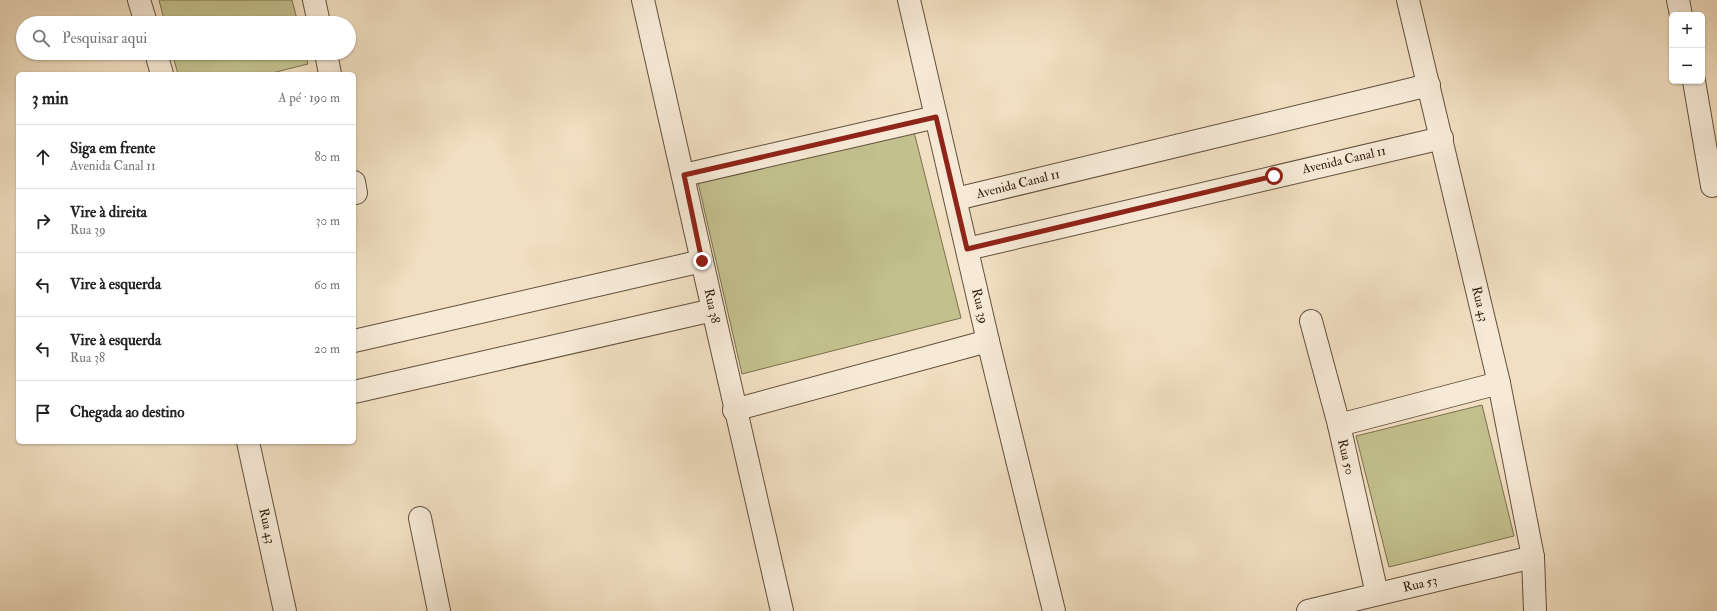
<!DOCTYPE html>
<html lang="pt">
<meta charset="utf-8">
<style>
:root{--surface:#fff;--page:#f2f2f2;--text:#222;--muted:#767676;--line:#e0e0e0}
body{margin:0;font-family:"IM FELL Double Pica",serif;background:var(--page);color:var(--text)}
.controls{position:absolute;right:12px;top:12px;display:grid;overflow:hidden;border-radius:6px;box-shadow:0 1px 3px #0004}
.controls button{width:36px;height:36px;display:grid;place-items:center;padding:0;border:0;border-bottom:1px solid var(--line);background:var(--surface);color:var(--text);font:20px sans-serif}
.stop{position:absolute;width:12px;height:12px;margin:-9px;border:3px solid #8f2418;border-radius:50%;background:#fff}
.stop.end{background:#8f2418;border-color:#fff;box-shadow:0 1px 4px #0008}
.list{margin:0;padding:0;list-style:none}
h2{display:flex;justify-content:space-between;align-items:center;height:52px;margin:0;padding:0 16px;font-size:17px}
h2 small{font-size:13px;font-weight:400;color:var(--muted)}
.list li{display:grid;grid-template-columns:26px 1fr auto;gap:12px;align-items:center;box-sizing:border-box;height:64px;padding:0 16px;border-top:1px solid var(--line)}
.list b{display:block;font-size:15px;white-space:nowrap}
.list p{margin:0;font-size:13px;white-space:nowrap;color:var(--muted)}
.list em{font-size:13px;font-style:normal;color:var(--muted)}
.icon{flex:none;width:22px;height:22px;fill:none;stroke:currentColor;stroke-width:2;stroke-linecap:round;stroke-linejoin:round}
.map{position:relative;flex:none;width:1717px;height:611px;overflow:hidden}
.search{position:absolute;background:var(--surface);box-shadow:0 1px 3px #0004;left:16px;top:16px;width:340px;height:44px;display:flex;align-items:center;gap:10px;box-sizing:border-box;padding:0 14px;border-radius:22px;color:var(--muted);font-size:15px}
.panel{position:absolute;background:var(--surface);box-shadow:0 1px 3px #0004;left:16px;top:72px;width:340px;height:372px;border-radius:6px}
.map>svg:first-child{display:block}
</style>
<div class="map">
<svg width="1717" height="611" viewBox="0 0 1717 611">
<rect width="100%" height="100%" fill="#f1dfc1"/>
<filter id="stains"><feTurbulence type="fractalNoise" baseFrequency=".005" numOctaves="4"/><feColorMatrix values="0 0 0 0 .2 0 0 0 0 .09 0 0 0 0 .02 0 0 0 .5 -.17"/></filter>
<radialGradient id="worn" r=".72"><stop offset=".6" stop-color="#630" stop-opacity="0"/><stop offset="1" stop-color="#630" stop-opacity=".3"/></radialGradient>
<g fill="#c2c08d" stroke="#7a704e">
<polygon points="159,0 292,0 298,23 165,23"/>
<polygon points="172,53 305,53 308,64 268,74 178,74"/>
<polygon points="914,132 961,318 742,374 697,178"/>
<polygon points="1482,405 1514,536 1389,567 1356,436"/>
</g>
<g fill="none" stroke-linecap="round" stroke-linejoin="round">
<defs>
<g id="street">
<polyline points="139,0 146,23"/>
<polyline points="314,0 319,23"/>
<path d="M643 0C690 203 734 408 782 611"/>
<polyline points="909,0 988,341 1054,611"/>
<polyline points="1408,0 1499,383 1533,557 1535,611"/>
<polyline points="1678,0 1681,15"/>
<polyline points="156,53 162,74"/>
<polyline points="326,53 330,74"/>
<polyline points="1694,81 1712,186"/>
<polyline points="684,175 936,117"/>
<polyline points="354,182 356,193"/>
<polyline points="956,199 1429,85"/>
<polyline points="967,249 1442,138"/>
<polyline points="1311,321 1339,425 1377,594"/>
<polyline points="354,341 702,261"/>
<polyline points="354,392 713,310"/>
<polyline points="734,410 988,341"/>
<polyline points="1339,425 1499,383"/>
<polyline points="248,442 285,611"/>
<polyline points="420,518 439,611"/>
<polyline points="1308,611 1533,557"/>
</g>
</defs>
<use href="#street" stroke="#62503c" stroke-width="24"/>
<use href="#street" stroke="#f6ead7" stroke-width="22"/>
</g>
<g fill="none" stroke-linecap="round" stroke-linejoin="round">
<polyline stroke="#8f2418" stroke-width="5" points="702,261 684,175 936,117 967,249 1274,176"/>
</g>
<g text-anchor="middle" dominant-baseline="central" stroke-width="3" stroke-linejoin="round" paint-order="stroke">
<g font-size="13" fill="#332010" stroke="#f6ead7">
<text transform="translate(1344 160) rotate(-13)">Avenida Canal 11</text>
<text transform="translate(1018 184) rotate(-14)">Avenida Canal 11</text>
<text transform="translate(1480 304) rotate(77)">Rua 43</text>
<text transform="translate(712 306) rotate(78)">Rua 38</text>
<text transform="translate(980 306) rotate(77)">Rua 39</text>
<text transform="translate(1346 457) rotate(77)">Rua 50</text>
<text transform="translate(267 526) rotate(78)">Rua 43</text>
<text transform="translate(1420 584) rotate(-13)">Rua 53</text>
</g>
</g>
<rect width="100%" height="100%" filter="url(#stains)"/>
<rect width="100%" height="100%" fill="url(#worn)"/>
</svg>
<div class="controls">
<button>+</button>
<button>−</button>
</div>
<div class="stop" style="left:1274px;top:176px"></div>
<div class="stop end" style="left:702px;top:261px"></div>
<div class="search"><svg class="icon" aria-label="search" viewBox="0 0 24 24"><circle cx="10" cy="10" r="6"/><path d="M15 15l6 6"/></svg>Pesquisar aqui</div>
<section class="panel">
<h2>3 min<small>A pé · 190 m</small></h2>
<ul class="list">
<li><svg class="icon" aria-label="ahead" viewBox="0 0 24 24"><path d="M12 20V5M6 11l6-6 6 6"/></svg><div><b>Siga em frente</b><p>Avenida Canal 11</p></div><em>80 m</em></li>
<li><svg class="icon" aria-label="right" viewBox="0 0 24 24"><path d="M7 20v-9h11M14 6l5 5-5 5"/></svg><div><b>Vire à direita</b><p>Rua 39</p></div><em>30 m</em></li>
<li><svg class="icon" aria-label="left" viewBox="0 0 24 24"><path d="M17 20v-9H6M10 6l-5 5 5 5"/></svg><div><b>Vire à esquerda</b></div><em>60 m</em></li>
<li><svg class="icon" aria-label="left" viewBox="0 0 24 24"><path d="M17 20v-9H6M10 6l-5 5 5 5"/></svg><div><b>Vire à esquerda</b><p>Rua 38</p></div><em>20 m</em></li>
<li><svg class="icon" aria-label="arrive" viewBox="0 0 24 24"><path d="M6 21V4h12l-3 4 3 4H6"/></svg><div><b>Chegada ao destino</b></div></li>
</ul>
</section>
</div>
